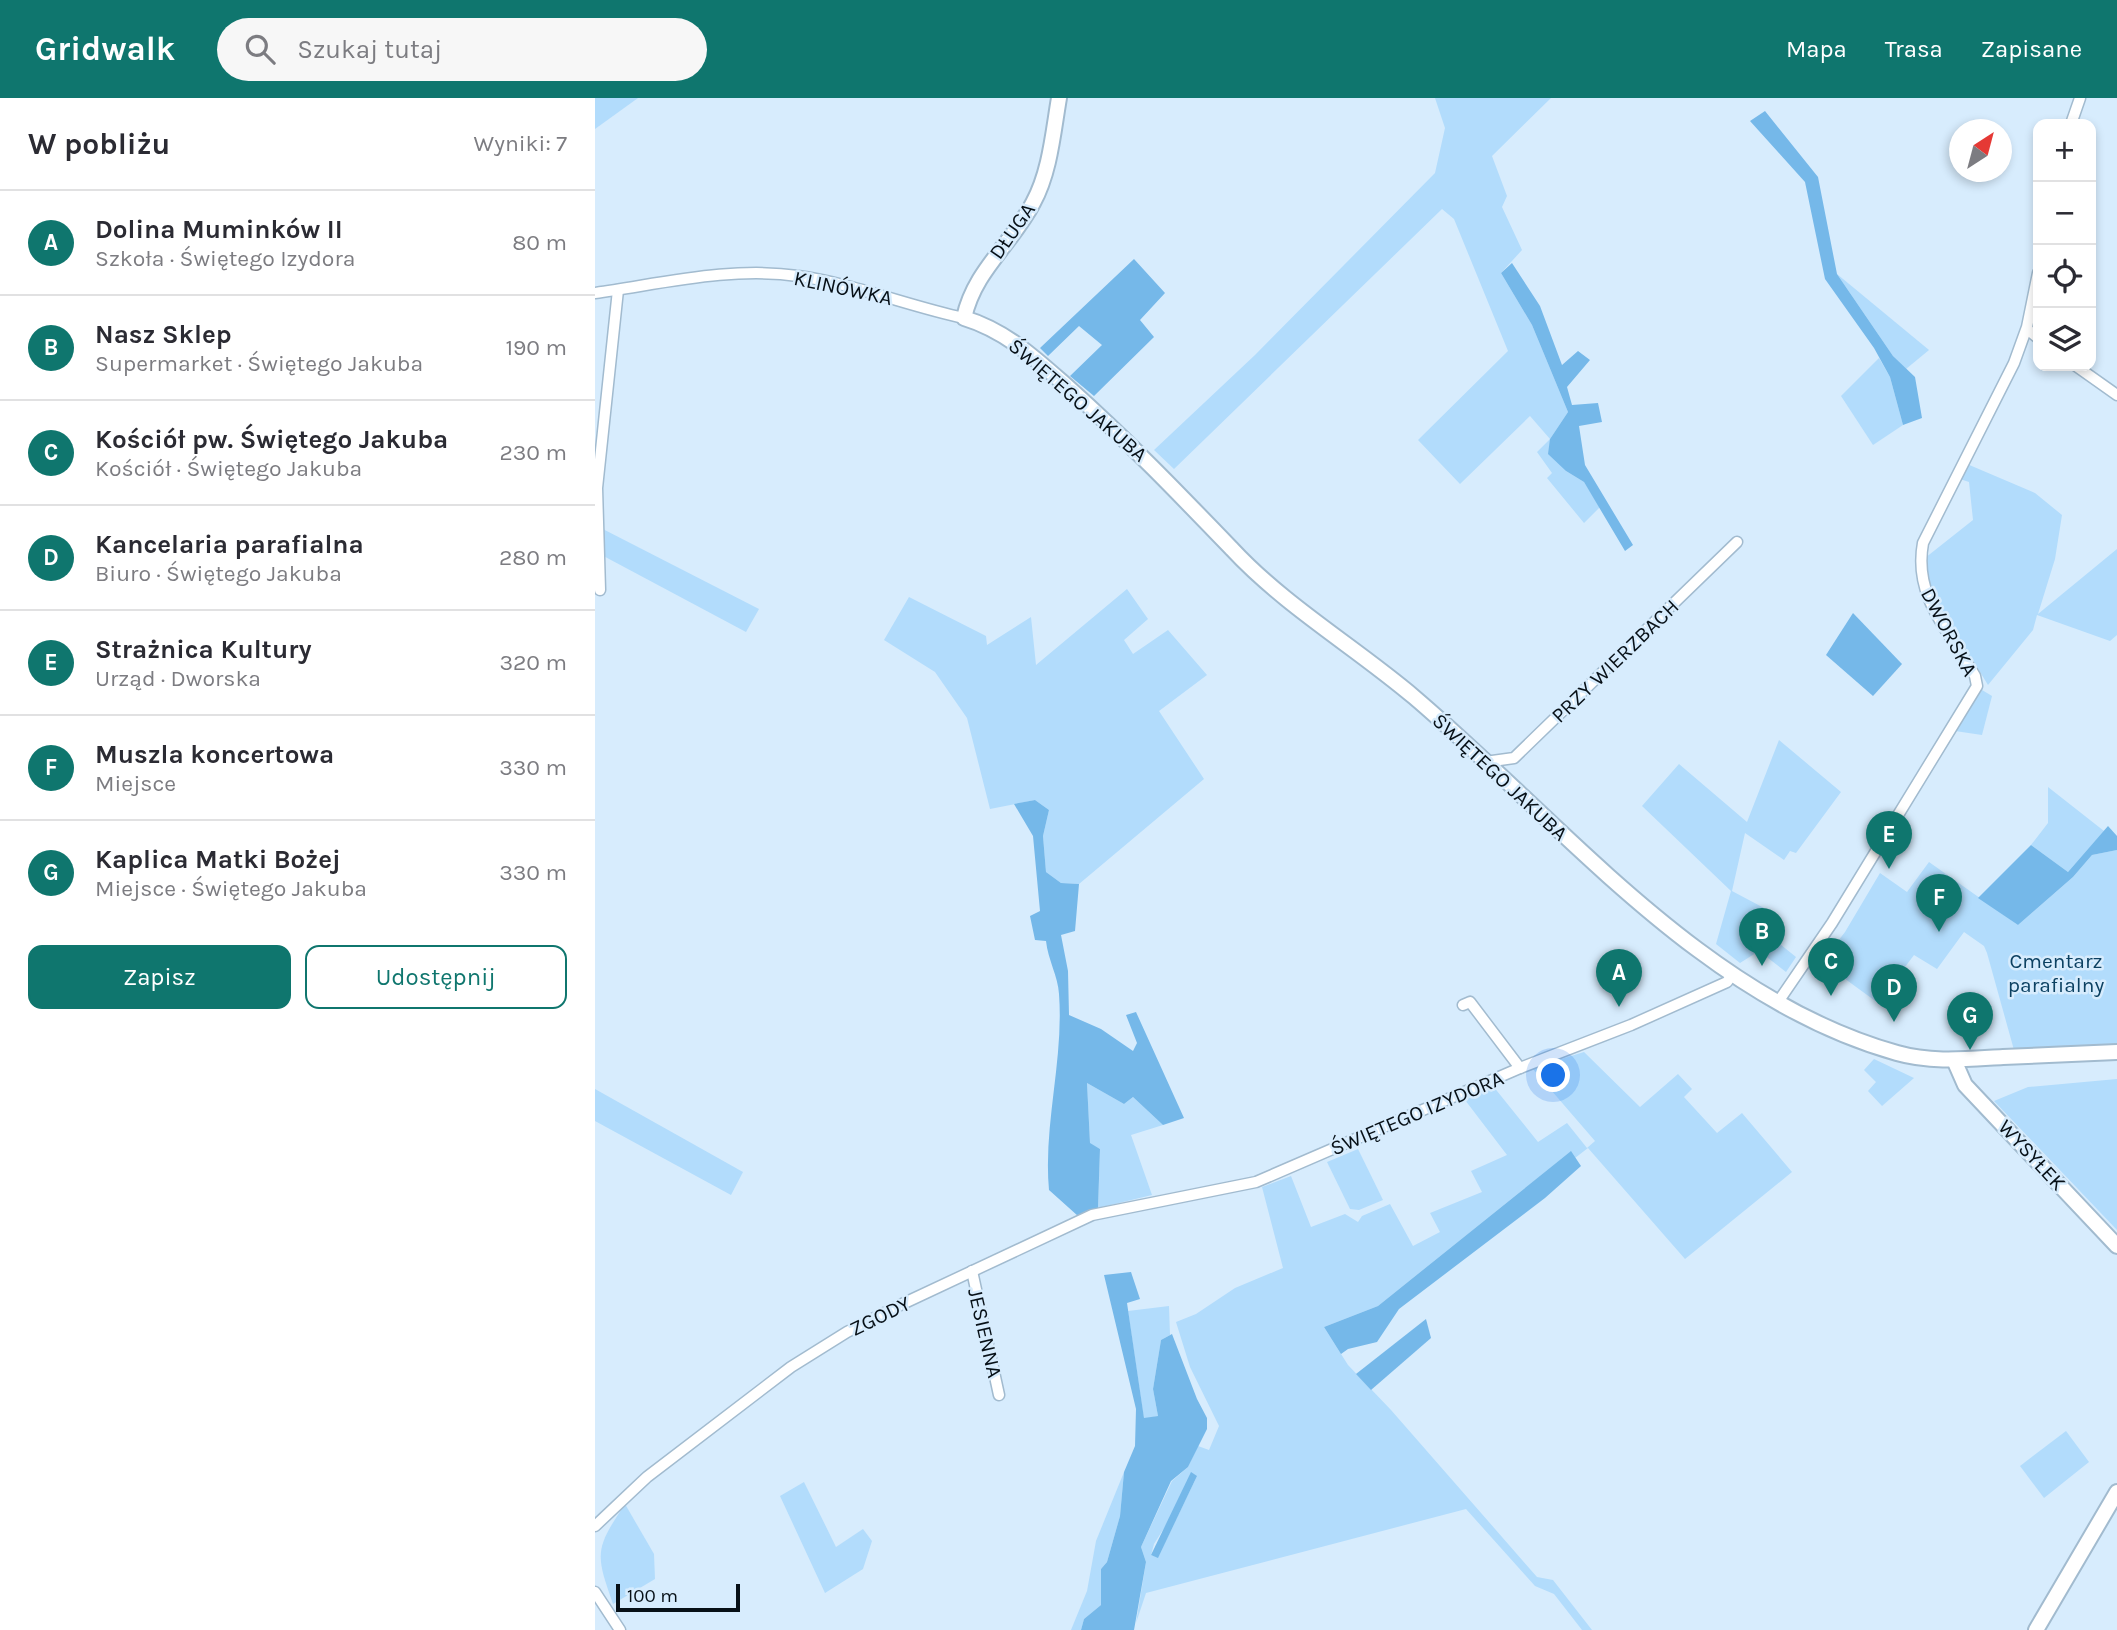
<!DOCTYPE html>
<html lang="pl">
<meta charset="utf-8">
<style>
:root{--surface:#fff;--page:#f7f7f7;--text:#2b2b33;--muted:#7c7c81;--line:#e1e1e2;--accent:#0f766e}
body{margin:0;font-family:Karla,sans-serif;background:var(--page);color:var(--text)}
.controls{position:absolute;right:21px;top:21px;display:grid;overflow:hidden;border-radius:14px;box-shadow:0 4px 10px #0003}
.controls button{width:63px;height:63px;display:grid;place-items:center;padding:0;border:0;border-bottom:2px solid var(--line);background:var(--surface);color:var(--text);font:35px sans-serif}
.compass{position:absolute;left:1354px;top:21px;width:63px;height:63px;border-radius:50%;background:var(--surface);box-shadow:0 4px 10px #0003;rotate:36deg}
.scale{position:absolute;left:21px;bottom:18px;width:124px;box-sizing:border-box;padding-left:7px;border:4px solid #071017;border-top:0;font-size:19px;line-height:24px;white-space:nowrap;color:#071017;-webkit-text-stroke:5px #d7ecfd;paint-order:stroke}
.you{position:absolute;left:959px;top:978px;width:24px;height:24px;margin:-18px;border:5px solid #fff;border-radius:50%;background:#1a73e8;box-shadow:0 0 0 10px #1a73e833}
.badge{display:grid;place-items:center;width:46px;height:46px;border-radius:50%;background:var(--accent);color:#fff;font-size:23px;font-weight:700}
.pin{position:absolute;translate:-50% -58px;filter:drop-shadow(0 2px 4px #0008)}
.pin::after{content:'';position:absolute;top:37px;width:24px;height:21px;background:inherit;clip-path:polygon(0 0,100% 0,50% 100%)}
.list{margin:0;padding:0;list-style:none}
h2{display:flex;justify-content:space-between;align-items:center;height:91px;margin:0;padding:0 28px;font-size:30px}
h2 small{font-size:23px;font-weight:400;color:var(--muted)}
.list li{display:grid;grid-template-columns:46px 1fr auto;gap:21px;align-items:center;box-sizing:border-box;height:105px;padding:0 28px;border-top:2px solid var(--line)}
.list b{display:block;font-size:26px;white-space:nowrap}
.list p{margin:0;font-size:23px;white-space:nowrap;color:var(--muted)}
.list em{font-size:23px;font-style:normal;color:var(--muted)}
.actions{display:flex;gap:14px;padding:21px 28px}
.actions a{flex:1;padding:16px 0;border:2px solid var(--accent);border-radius:14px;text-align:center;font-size:24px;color:var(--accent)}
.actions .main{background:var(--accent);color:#fff}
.icon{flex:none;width:38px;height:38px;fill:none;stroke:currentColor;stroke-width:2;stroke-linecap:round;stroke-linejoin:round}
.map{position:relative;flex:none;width:1522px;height:1532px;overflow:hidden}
header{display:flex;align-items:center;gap:42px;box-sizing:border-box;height:98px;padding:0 35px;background:var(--accent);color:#fff}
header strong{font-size:33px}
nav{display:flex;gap:38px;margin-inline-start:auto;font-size:24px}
.search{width:490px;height:63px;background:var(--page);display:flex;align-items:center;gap:18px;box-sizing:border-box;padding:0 24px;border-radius:38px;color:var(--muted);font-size:26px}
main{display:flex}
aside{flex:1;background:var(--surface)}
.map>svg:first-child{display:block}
</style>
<header>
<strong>Gridwalk</strong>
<div class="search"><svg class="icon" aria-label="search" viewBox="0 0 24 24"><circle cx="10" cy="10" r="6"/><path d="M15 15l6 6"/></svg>Szukaj tutaj</div>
<nav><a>Mapa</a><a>Trasa</a><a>Zapisane</a></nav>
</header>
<main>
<aside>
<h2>W pobliżu<small>Wyniki: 7</small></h2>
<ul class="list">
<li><span class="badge">A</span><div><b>Dolina Muminków II</b><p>Szkoła · Świętego Izydora</p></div><em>80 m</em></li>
<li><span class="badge">B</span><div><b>Nasz Sklep</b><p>Supermarket · Świętego Jakuba</p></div><em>190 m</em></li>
<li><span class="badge">C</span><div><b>Kościół pw. Świętego Jakuba</b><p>Kościół · Świętego Jakuba</p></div><em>230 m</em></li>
<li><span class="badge">D</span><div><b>Kancelaria parafialna</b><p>Biuro · Świętego Jakuba</p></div><em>280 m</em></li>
<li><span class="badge">E</span><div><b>Strażnica Kultury</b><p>Urząd · Dworska</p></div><em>320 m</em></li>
<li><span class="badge">F</span><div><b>Muszla koncertowa</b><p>Miejsce</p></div><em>330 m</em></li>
<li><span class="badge">G</span><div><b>Kaplica Matki Bożej</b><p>Miejsce · Świętego Jakuba</p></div><em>330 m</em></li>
</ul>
<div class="actions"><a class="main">Zapisz</a><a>Udostępnij</a></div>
</aside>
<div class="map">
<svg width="1522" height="1532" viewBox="0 0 1522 1532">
<rect width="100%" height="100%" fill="#d7ecfd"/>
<g fill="#b2dcfc" fill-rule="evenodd">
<polygon points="0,0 43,0 0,31"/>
<polygon points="840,0 956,0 897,58 912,98 907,109 927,152 906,175 937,227 973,314 955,341 971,373 989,384 1005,409 989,425 952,380 957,375 942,354 955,341 935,318 865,386 823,342 913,253 859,121 847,111 579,371 559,352 660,257 840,75 850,30"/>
<polygon points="1242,176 1334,252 1311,271 1298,258"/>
<polygon points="1284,260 1295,279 1308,327 1278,347 1246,298"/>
<polygon points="1372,366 1440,395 1467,417 1460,461 1443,516 1522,451 1522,537 1515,543 1442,517 1438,532 1393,587 1332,487 1330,460 1378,422 1374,384 1365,381"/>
<polygon points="0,427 164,511 151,534 1,454"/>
<polygon points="532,491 553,521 529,542 538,556 573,532 612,577 564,613 609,681 484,786 466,785 451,774 448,738 454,712 440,702 395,711 372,620 340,574 289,542 314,499 391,538 392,547 436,519 441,567"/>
<polygon points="1387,592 1397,598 1387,637 1360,633"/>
<polygon points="1184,642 1246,694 1201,755 1195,753 1189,762 1150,735 1137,793 1169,810 1161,827 1201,859 1191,874 1164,853 1145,865 1121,846 1136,793 1047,708 1084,666 1152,724"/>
<polygon points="1453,689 1509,733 1473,774 1436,747 1453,725"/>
<polygon points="1522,752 1522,948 1419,952 1392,855 1389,848 1369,834 1342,871 1319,857 1283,905 1227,864 1250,834 1285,775 1312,794 1334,764 1423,827 1478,779 1497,757"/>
<path d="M989 954 1045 1009 1083 976 1097 991 1089 999 1122 1035 1147 1015 1197 1074 1090 1161 993 1050 980 1060 975 1054 783 1208 729 1229 753 1267 796 1312 942 1479 958 1482 997 1532H987L959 1496 940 1488 871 1411 551 1495 541 1525 551 1464 546 1449 577 1383 593 1369 603 1348 614 1352 624 1328 595 1269 581 1224 601 1216 640 1190 688 1170 667 1089 696 1078 716 1129 750 1116 763 1124 767 1118 795 1106 818 1148 845 1134 835 1115 887 1094 876 1073 912 1057 870 1002 898 988 943 1044 972 1025 992 1050 1000 1043 937 970ZM602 1378 563 1459 556 1457 559 1446Z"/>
<polygon points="1279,961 1319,980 1287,1008 1273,993 1281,984 1269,972"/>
<polygon points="1522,981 1522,1132 1399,1003 1433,989"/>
<polygon points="492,985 529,1006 538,999 568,1027 536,1037 557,1097 503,1110 505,1051 495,1046"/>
<polygon points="0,991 148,1074 136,1097 0,1023"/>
<polygon points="763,1051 788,1102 764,1112 755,1111 732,1064"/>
<polygon points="574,1208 575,1237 566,1242 558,1291 563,1318 549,1321 533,1213"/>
<polygon points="1471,1333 1494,1364 1449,1400 1425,1368"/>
<polygon points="529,1374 525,1418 512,1464 506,1471 506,1507 489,1521 486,1532 476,1532 492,1493 501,1443"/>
<polygon points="209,1384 241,1449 268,1431 277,1443 268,1471 230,1495 185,1398"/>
<path d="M30 1406 59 1456 60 1481 18 1506C0 1455 0 1451 30 1406Z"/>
</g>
<g fill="#75b8e9">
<polygon points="1170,13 1223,79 1242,176 1298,258 1320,279 1327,320 1308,327 1295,279 1279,250 1230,181 1210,84 1155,23"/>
<polygon points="539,161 570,195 545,222 559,239 499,298 475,278 507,247 484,228 453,258 445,250"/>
<polygon points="917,165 945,208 967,267 983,253 995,262 972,289 977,307 1003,305 1007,324 984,328 990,367 1038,447 1030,453 989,384 971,373 953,356 955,341 973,314 937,227 906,175"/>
<polygon points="1258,515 1307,566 1278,598 1231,557"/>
<path d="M440 702 454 712 448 738 451 774 466 785 484 786 480 833 466 837 473 873 474 917 506 931 538 953 542 945 531 917 541 914 589 1020 568 1027 538 999 529 1006 492 985 495 1045 505 1051 503 1110 483 1118 454 1092C448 1027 469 962 464 896 463 878 453 862 451 843L440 842 435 818 445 813 438 738 419 706Z"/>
<polygon points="1513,728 1522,738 1522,752 1497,757 1478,779 1423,827 1383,800 1436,747 1473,774"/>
<polygon points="976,1053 986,1068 950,1100 804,1211 782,1244 753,1251 746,1256 729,1229 783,1208"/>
<polygon points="536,1174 545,1201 532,1205 549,1320 563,1318 558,1291 566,1242 577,1236 602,1301 612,1320 612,1331 593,1369 576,1383 546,1449 551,1464 539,1532 486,1532 489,1521 506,1507 506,1471 512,1464 525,1418 529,1374 540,1348 541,1311 509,1177"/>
<polygon points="831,1221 836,1240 776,1292 761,1276"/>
<polygon points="596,1374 602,1378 563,1460 556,1457"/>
</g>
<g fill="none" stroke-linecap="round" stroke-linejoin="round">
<defs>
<g id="street">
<polyline points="1476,26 1485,0"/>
<path d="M0 195C65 186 137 168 203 178 260 186 313 208 369 220"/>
<polyline points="1432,231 1443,240"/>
<polyline points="1481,268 1522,297"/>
<polyline points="5,492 2,390 23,192"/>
<polyline points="890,664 919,660 1142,444"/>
<path d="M1183 904 1237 825 1382 588 1380 578C1354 533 1318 499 1328 445L1419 265 1432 229 1443 175"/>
<polyline points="868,907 875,904 925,970"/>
<polyline points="377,1173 404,1297"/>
<polyline points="0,1428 52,1379 196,1269 252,1234 303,1208 497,1117 661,1084 925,970 1036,927 1132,884 1138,875"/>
<polyline points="0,1494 25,1532"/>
</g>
<g id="secondary">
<path d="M464 0C458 35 455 74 438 105 416 147 379 173 369 220 412 233 442 262 475 291 532 342 584 396 637 451 690 508 760 549 819 599 967 725 1108 901 1302 955 1337 965 1372 961 1408 959 1446 957 1484 956 1522 954"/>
<polyline points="1359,962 1370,987 1522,1148"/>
<polyline points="1441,1532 1522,1394"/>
</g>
</defs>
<use href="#street" stroke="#a2bbcf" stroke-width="13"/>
<use href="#secondary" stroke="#a2bbcf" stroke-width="18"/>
<use href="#street" stroke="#fff" stroke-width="10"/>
<use href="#secondary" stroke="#fff" stroke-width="14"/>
</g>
<g text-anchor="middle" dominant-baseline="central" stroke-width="5" stroke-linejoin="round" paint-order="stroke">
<g font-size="21" fill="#071017" stroke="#d7ecfd">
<text transform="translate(417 133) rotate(-55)">DŁUGA</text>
<text transform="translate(248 190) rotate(12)">KLINÓWKA</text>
<text transform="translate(483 302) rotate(41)">ŚWIĘTEGO JAKUBA</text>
<text transform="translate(1354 534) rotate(62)">DWORSKA</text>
<text transform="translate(1020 563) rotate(-44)">PRZY WIERZBACH</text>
<text transform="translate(905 679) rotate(43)">ŚWIĘTEGO JAKUBA</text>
<text transform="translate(822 1015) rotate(-23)">ŚWIĘTEGO IZYDORA</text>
<text transform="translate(1437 1057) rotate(47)">WYSYŁEK</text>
<text transform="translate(285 1218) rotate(-26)">ZGODY</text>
<text transform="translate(390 1235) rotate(77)">JESIENNA</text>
</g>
<g font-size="21" fill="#0c4162" stroke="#d7ecfd">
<text x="1461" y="863">Cmentarz<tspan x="1461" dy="24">parafialny</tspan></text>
</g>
</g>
</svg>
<div class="controls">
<button>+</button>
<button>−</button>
<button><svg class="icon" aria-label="locate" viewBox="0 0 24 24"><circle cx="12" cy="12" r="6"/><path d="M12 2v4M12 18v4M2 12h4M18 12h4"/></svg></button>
<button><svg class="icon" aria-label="layers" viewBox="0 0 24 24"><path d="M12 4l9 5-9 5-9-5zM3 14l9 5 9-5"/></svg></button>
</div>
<svg class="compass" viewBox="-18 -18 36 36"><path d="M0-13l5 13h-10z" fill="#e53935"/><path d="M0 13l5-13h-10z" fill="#7c7c81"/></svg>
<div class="scale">100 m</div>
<div class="you"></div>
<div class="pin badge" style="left:1024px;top:909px">A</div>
<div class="pin badge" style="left:1167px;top:868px">B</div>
<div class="pin badge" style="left:1236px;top:898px">C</div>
<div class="pin badge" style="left:1299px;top:924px">D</div>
<div class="pin badge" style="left:1294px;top:771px">E</div>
<div class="pin badge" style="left:1344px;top:834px">F</div>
<div class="pin badge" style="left:1375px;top:952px">G</div>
</div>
</main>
